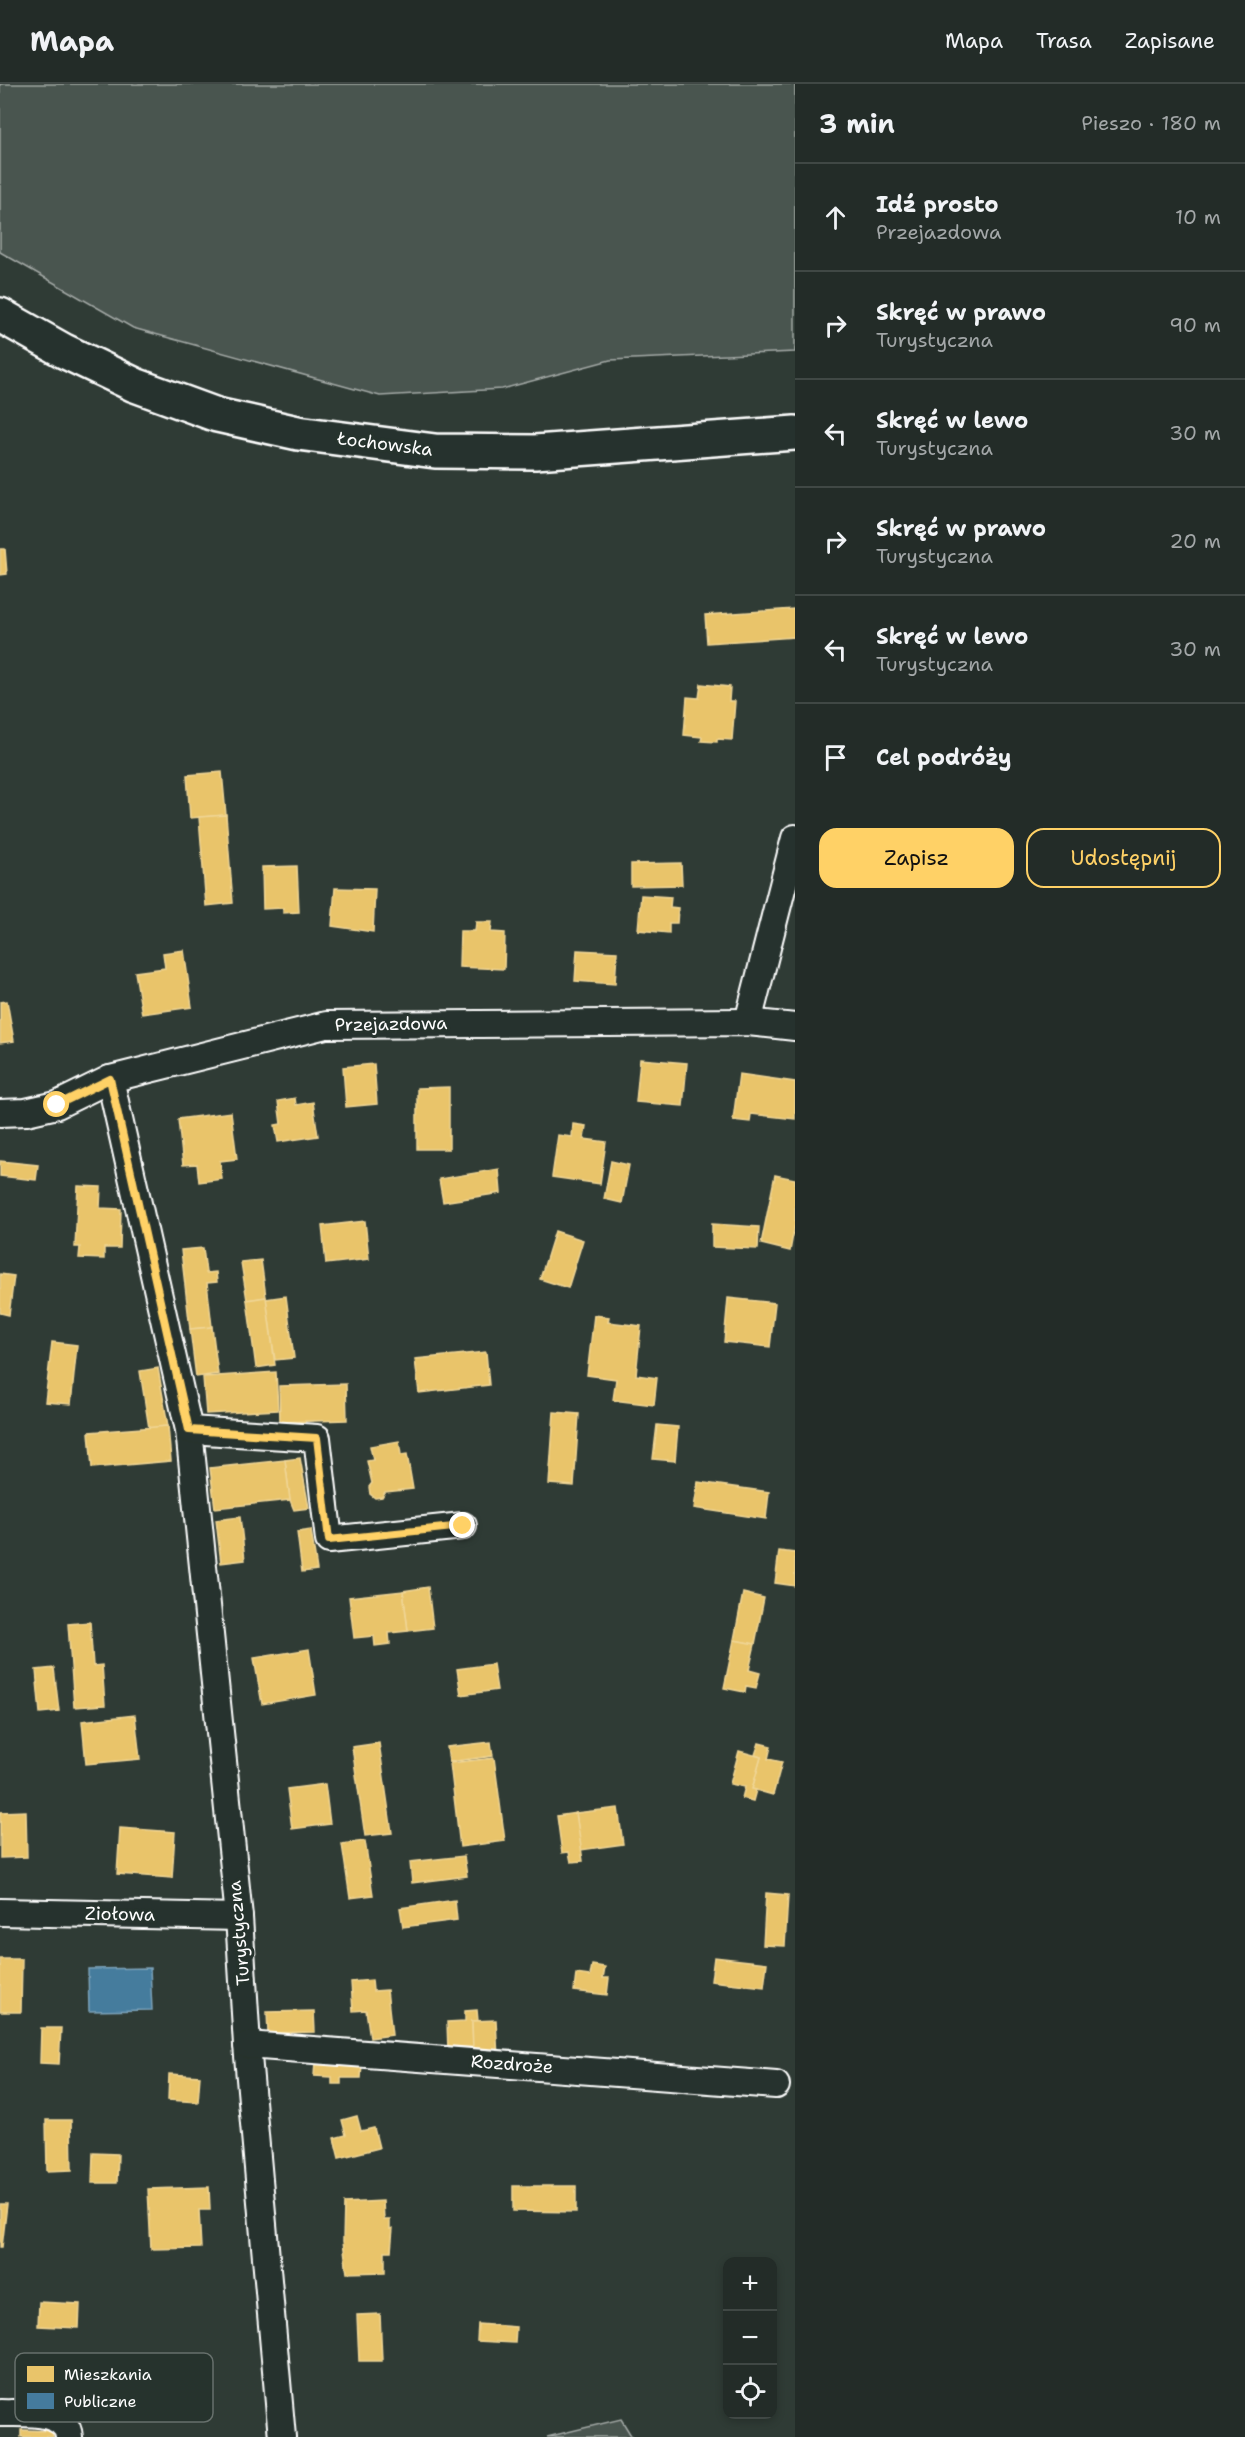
<!DOCTYPE html>
<html lang="pl">
<meta charset="utf-8">
<style>
:root{--surface:#232c28;--page:#2f3834;--text:#f1f3f6;--muted:#a3a7a8;--line:#404845;--accent:#ffd166}
body{margin:0;font-family:"Shantell Sans",sans-serif;background:var(--page);color:var(--text)}
.controls{position:absolute;right:18px;bottom:18px;display:grid;overflow:hidden;border-radius:12px;box-shadow:0 3px 9px #0003}
.controls button{width:54px;height:54px;display:grid;place-items:center;padding:0;border:0;border-bottom:2px solid var(--line);background:var(--surface);color:var(--text);font:30px sans-serif}
.stop{position:absolute;width:18px;height:18px;margin:-14px;border:4px solid #ffd166;border-radius:50%;background:#fff}
.stop.end{background:#ffd166;border-color:#fff;box-shadow:0 2px 6px #0008}
.list{margin:0;padding:0;list-style:none}
h2{display:flex;justify-content:space-between;align-items:center;height:78px;margin:0;padding:0 24px;font-size:26px}
h2 small{font-size:20px;font-weight:400;color:var(--muted)}
.list li{display:grid;grid-template-columns:39px 1fr auto;gap:18px;align-items:center;box-sizing:border-box;height:108px;padding:0 24px;border-top:2px solid var(--line)}
.list b{display:block;font-size:22px;white-space:nowrap}
.list p{margin:0;font-size:20px;white-space:nowrap;color:var(--muted)}
.list em{font-size:20px;font-style:normal;color:var(--muted)}
.actions{display:flex;gap:12px;padding:18px 24px}
.actions a{flex:1;padding:14px 0;border:2px solid var(--accent);border-radius:18px;text-align:center;font-size:21px;color:var(--accent)}
.actions .main{background:var(--accent);color:#111}
.icon{flex:none;width:33px;height:33px;fill:none;stroke:currentColor;stroke-width:2;stroke-linecap:round;stroke-linejoin:round}
.map{position:relative;flex:none;width:795px;height:2353px;overflow:hidden}
header{display:flex;align-items:center;gap:36px;box-sizing:border-box;height:84px;padding:0 30px;background:var(--surface);border-bottom:2px solid var(--line)}
header strong{font-size:28px}
nav{display:flex;gap:33px;margin-inline-start:auto;font-size:21px}
main{display:flex}
aside{flex:1;background:var(--surface)}
.map>svg:first-child{display:block}
</style>
<header>
<strong>Mapa</strong>
<nav><a>Mapa</a><a>Trasa</a><a>Zapisane</a></nav>
</header>
<main>
<div class="map">
<svg width="795" height="2353" viewBox="0 0 795 2353">
<rect width="100%" height="100%" fill="#2f3b35"/>
<filter id="ink" filterUnits="userSpaceOnUse"><feTurbulence type="fractalNoise" baseFrequency=".0167" numOctaves="2"/><feDisplacementMap in="SourceGraphic" scale="12" xChannelSelector="R" yChannelSelector="G"/><feConvolveMatrix kernelMatrix="1 2 1 2 8 2 1 2 1" color-interpolation-filters="sRGB"/></filter>
<g filter="url(#ink)">
<g fill="#4a544f" stroke="#a4aaa7" stroke-width="1.5">
<polygon points="0,0 795,0 795,268 610,276 502,305 380,312 133,244 0,168"/>
<polygon points="621,2335 632,2353 547,2353"/>
</g>
<g fill="#e9c46a" stroke="#f0d697" stroke-width="1.5">
<polygon points="0,465 5,465 7,490 0,491"/>
<polygon points="794,525 795,553 707,559 705,531"/>
<polygon points="701,600 730,603 729,617 735,617 732,656 717,655 717,658 701,657 702,653 684,651 687,613 699,614"/>
<polygon points="222,688 226,731 190,734 187,691"/>
<polygon points="226,731 233,819 206,822 199,733"/>
<polygon points="681,779 682,801 631,802 631,780"/>
<polygon points="297,782 299,828 283,829 283,824 263,825 262,783"/>
<polygon points="335,804 375,805 373,848 332,842"/>
<polygon points="641,811 671,813 670,823 678,824 677,839 669,839 669,849 638,846"/>
<polygon points="476,838 492,838 491,848 505,849 504,885 459,883 460,847 475,847"/>
<polygon points="184,866 192,923 142,930 135,888 165,884 163,869"/>
<polygon points="577,866 617,868 615,900 575,897"/>
<polygon points="7,917 14,957 0,959 0,918"/>
<polygon points="640,975 687,979 683,1022 636,1018"/>
<polygon points="374,980 377,1020 346,1023 343,983"/>
<polygon points="739,990 795,998 795,1035 751,1030 750,1038 733,1036"/>
<polygon points="449,1003 449,1065 417,1065 417,1004"/>
<polygon points="295,1014 296,1021 313,1018 318,1052 278,1058 275,1041 281,1040 278,1017"/>
<polygon points="231,1028 237,1075 220,1077 222,1095 199,1098 197,1080 183,1081 178,1035"/>
<polygon points="573,1040 586,1042 584,1055 606,1058 600,1100 552,1093 558,1051 572,1053"/>
<polygon points="0,1077 38,1081 36,1096 0,1092"/>
<polygon points="611,1077 629,1081 622,1119 604,1115"/>
<polygon points="499,1085 501,1109 443,1118 439,1095"/>
<polygon points="775,1091 795,1095 795,1140 790,1167 761,1160"/>
<polygon points="78,1102 101,1103 100,1124 121,1125 120,1164 104,1164 104,1175 79,1174 80,1163 75,1163"/>
<polygon points="365,1137 369,1175 326,1180 322,1142"/>
<polygon points="712,1140 759,1143 758,1165 712,1163"/>
<polygon points="555,1147 583,1156 568,1204 540,1195"/>
<polygon points="203,1164 206,1189 216,1188 217,1198 207,1199 212,1243 190,1245 181,1166"/>
<polygon points="261,1176 266,1213 247,1216 241,1178"/>
<polygon points="0,1190 14,1192 9,1231 0,1229"/>
<polygon points="286,1212 294,1274 275,1276 266,1215"/>
<polygon points="266,1213 275,1281 256,1284 247,1216"/>
<polygon points="728,1214 775,1219 770,1263 724,1258"/>
<polygon points="594,1231 609,1233 608,1238 641,1242 636,1291 657,1294 654,1321 613,1316 616,1295 587,1291"/>
<polygon points="212,1243 218,1290 196,1293 190,1245"/>
<polygon points="52,1258 77,1261 71,1320 45,1318"/>
<polygon points="486,1268 489,1301 419,1309 415,1275"/>
<polygon points="158,1284 168,1342 149,1344 140,1287"/>
<polygon points="276,1288 278,1326 206,1330 203,1293"/>
<polygon points="346,1300 347,1336 280,1338 279,1302"/>
<polygon points="554,1328 579,1330 574,1402 549,1400"/>
<polygon points="657,1341 678,1343 675,1377 653,1375"/>
<polygon points="168,1342 171,1377 92,1384 89,1348"/>
<polygon points="399,1357 401,1371 407,1370 413,1405 385,1408 382,1413 375,1414 370,1410 369,1403 372,1399 367,1377 373,1376 370,1362"/>
<polygon points="300,1374 309,1424 294,1426 290,1416 285,1376"/>
<polygon points="285,1376 290,1416 215,1424 210,1384"/>
<polygon points="698,1398 769,1408 766,1435 694,1424"/>
<polygon points="240,1433 245,1476 221,1479 216,1436"/>
<polygon points="311,1446 317,1486 302,1488 297,1448"/>
<polygon points="779,1467 795,1469 795,1502 775,1499"/>
<polygon points="428,1503 433,1544 408,1547 403,1507"/>
<polygon points="403,1507 408,1547 389,1549 390,1560 375,1562 374,1552 354,1554 349,1513"/>
<polygon points="743,1509 764,1514 755,1560 734,1556"/>
<polygon points="90,1538 93,1582 102,1581 105,1621 74,1623 68,1540"/>
<polygon points="734,1556 755,1560 749,1586 760,1589 756,1604 746,1602 745,1608 724,1604"/>
<polygon points="309,1565 316,1611 262,1620 254,1574"/>
<polygon points="493,1580 497,1606 461,1611 457,1585"/>
<polygon points="54,1584 59,1627 40,1629 36,1586"/>
<polygon points="135,1631 140,1675 86,1680 82,1637"/>
<polygon points="491,1658 493,1672 449,1678 447,1663"/>
<polygon points="379,1659 392,1749 365,1752 352,1663"/>
<polygon points="759,1659 771,1662 768,1675 782,1678 773,1711 752,1705 761,1673 755,1671"/>
<polygon points="739,1667 761,1673 752,1705 756,1706 753,1717 742,1714 745,1703 730,1700"/>
<polygon points="494,1674 505,1757 460,1763 450,1679"/>
<polygon points="325,1700 330,1740 292,1745 287,1705"/>
<polygon points="618,1724 623,1760 581,1766 576,1729"/>
<polygon points="26,1727 27,1773 0,1774 0,1728"/>
<polygon points="576,1729 583,1777 571,1778 569,1768 562,1769 557,1732"/>
<polygon points="120,1744 175,1748 172,1794 117,1790"/>
<polygon points="365,1757 373,1811 350,1814 342,1760"/>
<polygon points="464,1772 467,1792 412,1799 410,1778"/>
<polygon points="766,1809 788,1811 785,1862 763,1861"/>
<polygon points="455,1816 457,1836 403,1843 400,1824"/>
<polygon points="714,1873 767,1879 764,1903 711,1897"/>
<polygon points="0,1875 22,1875 21,1928 0,1928"/>
<polygon points="592,1881 605,1883 603,1894 609,1894 607,1911 574,1907 576,1890 590,1892"/>
<polygon points="372,1896 373,1907 387,1906 392,1951 370,1954 366,1926 353,1927 351,1898"/>
<polygon points="477,1926 478,1937 472,1937 473,1966 448,1967 447,1938 465,1937 465,1927"/>
<polygon points="314,1927 315,1948 268,1949 267,1928"/>
<polygon points="496,1936 498,1975 488,1976 488,1966 473,1966 472,1937"/>
<polygon points="41,1944 61,1944 59,1980 40,1979"/>
<polygon points="315,1977 362,1980 361,1994 341,1994 341,2000 332,2000 332,1993 314,1992"/>
<polygon points="169,1990 200,1992 198,2018 168,2016"/>
<polygon points="357,2032 361,2047 374,2044 379,2064 339,2074 334,2054 346,2051 342,2036"/>
<polygon points="46,2036 71,2036 72,2086 47,2087"/>
<polygon points="93,2069 118,2070 117,2099 92,2099"/>
<polygon points="513,2102 576,2102 576,2128 513,2127"/>
<polygon points="209,2103 210,2126 199,2126 201,2164 151,2165 148,2105"/>
<polygon points="383,2117 384,2136 390,2136 390,2145 393,2144 391,2167 385,2167 385,2188 347,2189 343,2157 344,2119"/>
<polygon points="0,2120 7,2120 2,2163 0,2163"/>
<polygon points="39,2218 80,2220 79,2244 38,2242"/>
<polygon points="380,2230 382,2277 359,2277 357,2231"/>
<polygon points="478,2240 516,2243 515,2259 477,2257"/>
<polygon points="21,2346 53,2347 53,2353 21,2353"/>
</g>
<polygon fill="#457b9d" stroke="#7da3ba" stroke-width="1.5" points="150,1884 152,1926 89,1927 88,1885"/>
<g fill="none" stroke-linecap="round" stroke-linejoin="round">
<defs>
<g id="street">
<polyline points="748,938 795,754"/>
<polyline points="110,995 189,1346 239,1833 247,1961 282,2353"/>
<polyline points="0,1029 26,1028 57,1021 110,995 326,941 748,938 795,943"/>
<polyline points="189,1346 317,1354 329,1456 463,1442"/>
<polyline points="0,1828 239,1833"/>
<polyline points="247,1961 776,2001"/>
<path d="M0 2329C20 2330 67 2324 69 2353"/>
</g>
<polyline id="primary" points="0,231 64,267 135,301 217,331 298,349 435,367 535,368 795,349"/>
</defs>
<use href="#street" stroke="#fff" stroke-width="30"/>
<use href="#primary" stroke="#fff" stroke-width="38"/>
<use href="#street" stroke="#26332d" stroke-width="26"/>
<use href="#primary" stroke="#26332d" stroke-width="33"/>
</g>
</g>
<g fill="none" stroke-linecap="round" stroke-linejoin="round" filter="url(#ink)">
<polyline stroke="#ffd166" stroke-width="8" points="57,1021 110,995 189,1346 317,1354 329,1456 463,1442"/>
</g>
<g text-anchor="middle" dominant-baseline="central" stroke-width="6" stroke-linejoin="round" paint-order="stroke">
<g font-size="18" fill="#fff" stroke="#26332d">
<text transform="translate(385 360) rotate(7)">Łochowska</text>
<text transform="translate(391 940) rotate(-1)">Przejazdowa</text>
<text transform="translate(120 1830) rotate(1)">Ziołowa</text>
<text transform="translate(239 1849) rotate(-95)">Turystyczna</text>
<text transform="translate(512 1980) rotate(4)">Rozdroże</text>
</g>
</g>
<rect x="15" y="2269" width="198" height="69" rx="9" fill="#26332d" stroke="#67706c" stroke-width="1.5"/>
<rect x="27" y="2282" width="27" height="16" fill="#e9c46a"/>
<rect x="27" y="2309" width="27" height="16" fill="#457b9d"/>
<g font-size="16" fill="#fff">
<text x="64" y="2296">Mieszkania</text>
<text x="64" y="2323">Publiczne</text>
</g>
</svg>
<div class="controls">
<button>+</button>
<button>−</button>
<button><svg class="icon" aria-label="locate" viewBox="0 0 24 24"><circle cx="12" cy="12" r="6"/><path d="M12 2v4M12 18v4M2 12h4M18 12h4"/></svg></button>
</div>
<div class="stop" style="left:57px;top:1021px"></div>
<div class="stop end" style="left:463px;top:1442px"></div>
</div>
<aside>
<h2>3 min<small>Pieszo · 180 m</small></h2>
<ul class="list">
<li><svg class="icon" aria-label="ahead" viewBox="0 0 24 24"><path d="M12 20V5M6 11l6-6 6 6"/></svg><div><b>Idź prosto</b><p>Przejazdowa</p></div><em>10 m</em></li>
<li><svg class="icon" aria-label="right" viewBox="0 0 24 24"><path d="M7 20v-9h11M14 6l5 5-5 5"/></svg><div><b>Skręć w prawo</b><p>Turystyczna</p></div><em>90 m</em></li>
<li><svg class="icon" aria-label="left" viewBox="0 0 24 24"><path d="M17 20v-9H6M10 6l-5 5 5 5"/></svg><div><b>Skręć w lewo</b><p>Turystyczna</p></div><em>30 m</em></li>
<li><svg class="icon" aria-label="right" viewBox="0 0 24 24"><path d="M7 20v-9h11M14 6l5 5-5 5"/></svg><div><b>Skręć w prawo</b><p>Turystyczna</p></div><em>20 m</em></li>
<li><svg class="icon" aria-label="left" viewBox="0 0 24 24"><path d="M17 20v-9H6M10 6l-5 5 5 5"/></svg><div><b>Skręć w lewo</b><p>Turystyczna</p></div><em>30 m</em></li>
<li><svg class="icon" aria-label="arrive" viewBox="0 0 24 24"><path d="M6 21V4h12l-3 4 3 4H6"/></svg><div><b>Cel podróży</b></div></li>
</ul>
<div class="actions"><a class="main">Zapisz</a><a>Udostępnij</a></div>
</aside>
</main>
